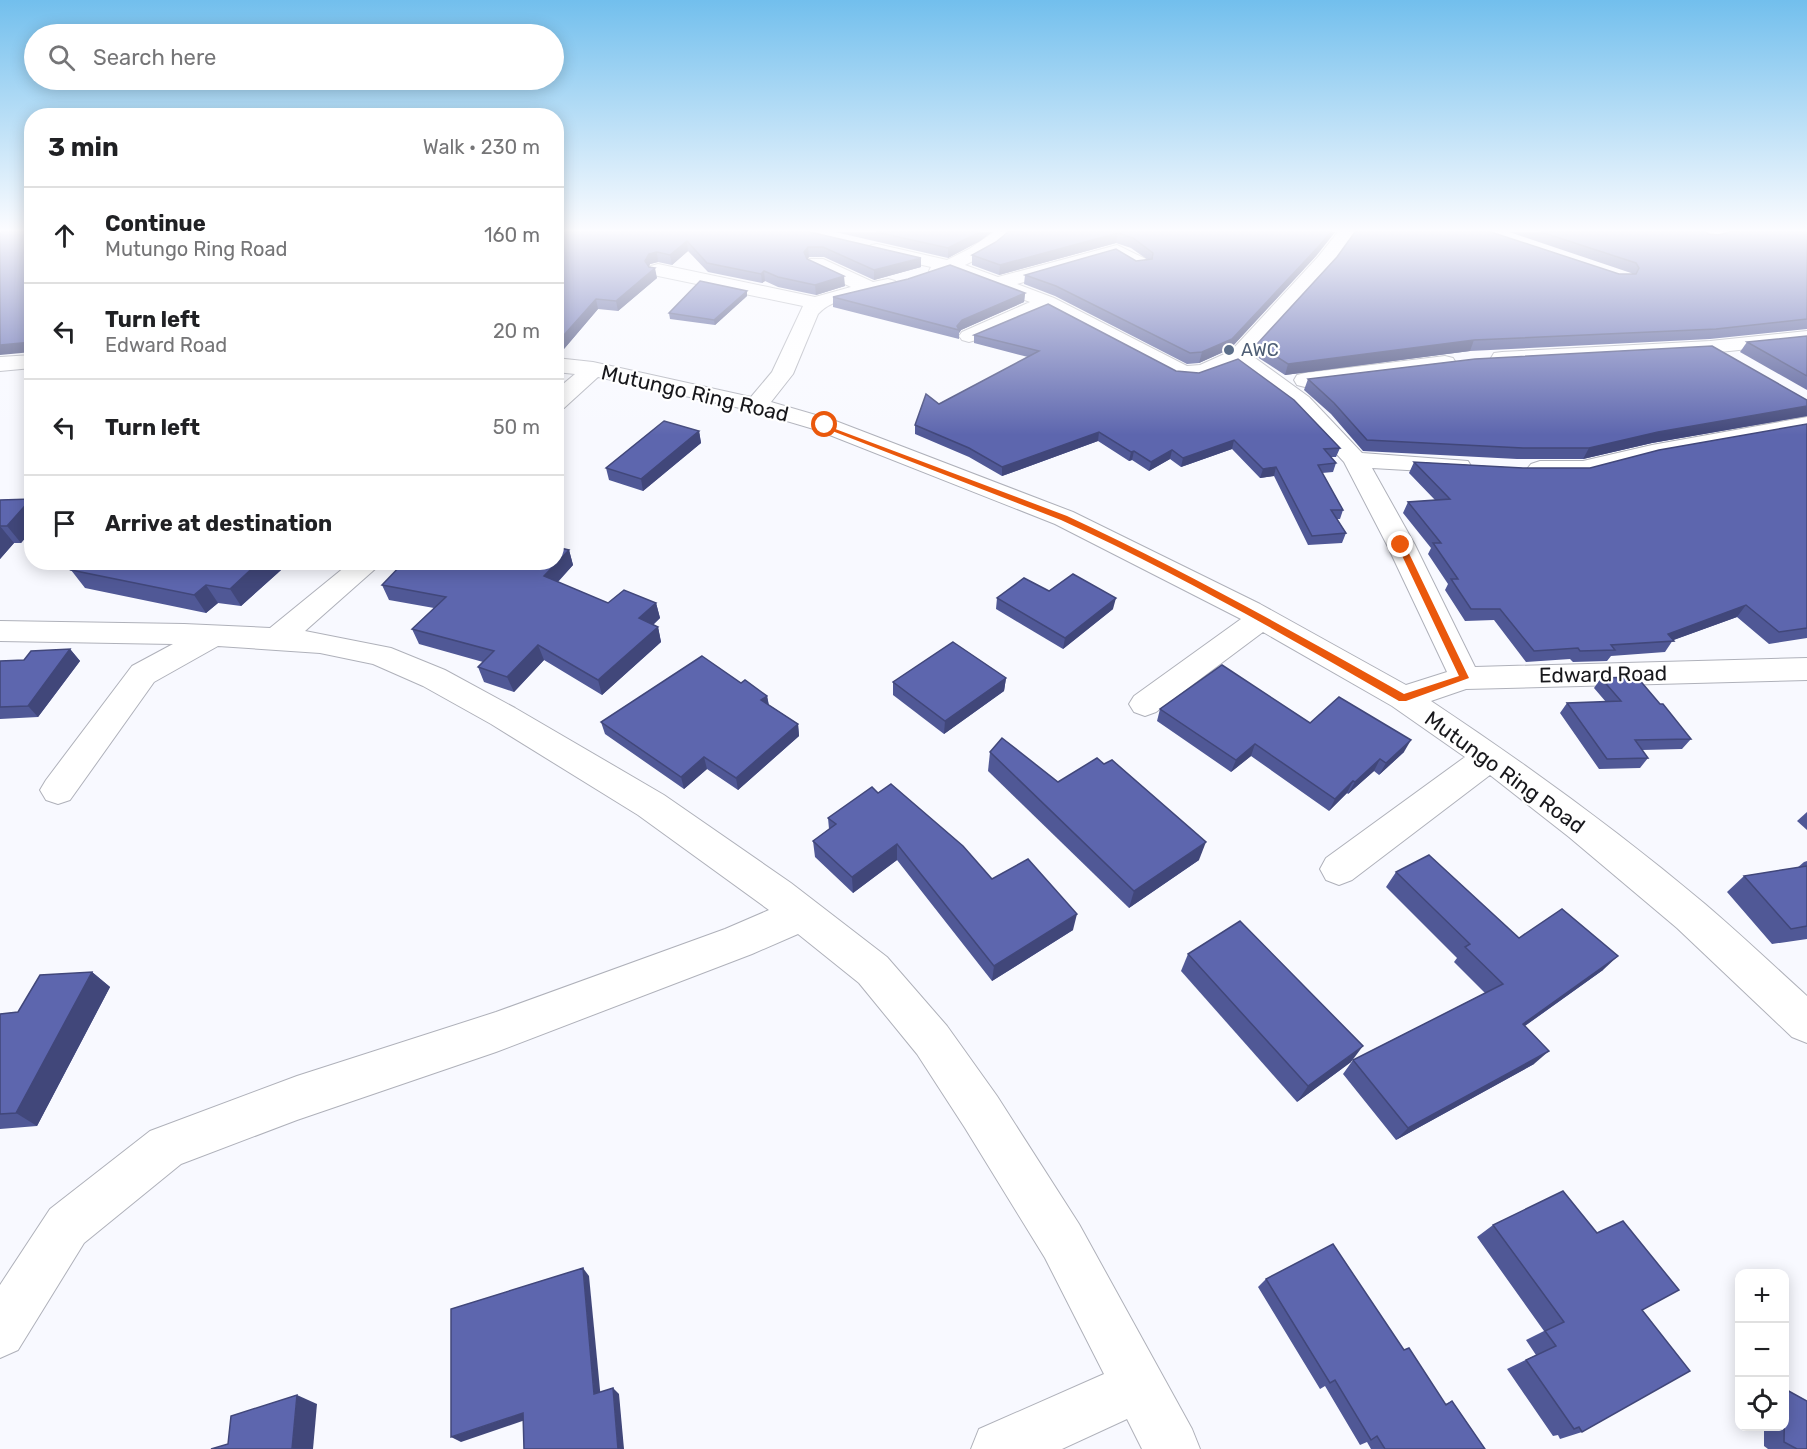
<!DOCTYPE html>
<meta charset="utf-8">
<style>
:root{--surface:#fff;--page:#f6f6f6;--text:#202124;--muted:#757577;--line:#e0e0e0}
body{margin:0;font-family:Rubik,sans-serif;background:var(--page);color:var(--text)}
.controls{position:absolute;right:18px;bottom:18px;display:grid;overflow:hidden;border-radius:12px;box-shadow:0 3px 15px #0003}
.controls button{width:54px;height:54px;display:grid;place-items:center;padding:0;border:0;border-bottom:2px solid var(--line);background:var(--surface);color:var(--text);font:30px sans-serif}
.stop{position:absolute;width:18px;height:18px;margin:-14px;border:4px solid #ea580c;border-radius:50%;background:#fff}
.stop.end{background:#ea580c;border-color:#fff;box-shadow:0 2px 6px #0008}
.list{margin:0;padding:0;list-style:none}
h2{display:flex;justify-content:space-between;align-items:center;height:78px;margin:0;padding:0 24px;font-size:26px}
h2 small{font-size:20px;font-weight:400;color:var(--muted)}
.list li{display:grid;grid-template-columns:39px 1fr auto;gap:18px;align-items:center;box-sizing:border-box;height:96px;padding:0 24px;border-top:2px solid var(--line)}
.list b{display:block;font-size:22px;white-space:nowrap}
.list p{margin:0;font-size:20px;white-space:nowrap;color:var(--muted)}
.list em{font-size:20px;font-style:normal;color:var(--muted)}
.icon{flex:none;width:33px;height:33px;fill:none;stroke:currentColor;stroke-width:2;stroke-linecap:round;stroke-linejoin:round}
.map{position:relative;flex:none;width:1807px;height:1449px;overflow:hidden}
.search{position:absolute;background:var(--surface);box-shadow:0 3px 15px #0003;left:24px;top:24px;width:540px;height:66px;display:flex;align-items:center;gap:15px;box-sizing:border-box;padding:0 21px;border-radius:33px;color:var(--muted);font-size:22px}
.panel{position:absolute;background:var(--surface);box-shadow:0 3px 15px #0003;left:24px;top:108px;width:540px;height:462px;border-radius:24px}
.map>svg:first-child{display:block}
</style>
<div class="map">
<svg width="1807" height="1449" viewBox="0 0 1807 1449">
<rect width="100%" height="100%" fill="#f8f9ff"/>
<g fill="none" stroke-linecap="round" stroke-linejoin="round">
<defs>
<g id="minor">
<path d="M994 232H1015L981 257 965 265 998 277 1117 245 1148 260 1150 264 1148 268 1141 270 1115 256 1017 284 1054 298 1187 366 1200 365 1231 351 1318 257 1338 232H1356L1332 265 1251 355 1309 397 1362 453 1468 461 1471 466 1468 471 1459 473 1372 468 1415 545 1475 667 1807 658V680L1466 689 1431 701C1526 764 1618 831 1705 904 1740 934 1773 965 1807 996V1043L1792 1037 1677 928 1569 837 1490 775 1352 880 1339 885 1326 880 1320 869 1326 858 1465 757 1392 706 1263 632 1156 712 1145 716 1134 712 1129 704 1134 696 1241 619 1055 524 817 430 749 410 598 377 564 408 556 410V390L575 374 556 372V358L593 362 751 397 772 372 803 306 658 276 651 274 649 270 651 266 658 264 815 297 851 287 809 267 807 263 809 259H823L873 282 888 279 895 281 898 285 895 289C871 295 835 295 818 314L793 374 771 402 833 420 1073 512 1260 604 1406 685 1447 672 1387 545 1344 462 1293 407 1236 365C1220 372 1201 382 1183 379 1159 375 1138 356 1117 345 1094 333 1069 322 1046 310L976 340 969 342 962 340 959 336 962 332 1030 302 950 272 938 277 931 275 929 271 931 267 871 253 868 249 871 245 877 244 947 260 969 249Z"/>
<path d="M1711 232H1738C1731 240 1714 244 1704 242L1701 238 1704 234Z"/>
<polygon points="1807,331 1807,343 1710,353 1502,364 1494,363 1491,358 1494,353 1502,352 1710,341"/>
<polygon points="32,355 32,368 0,371 0,357"/>
<polygon points="1445,356 1453,358 1456,363 1453,368 1305,387 1297,385 1294,380 1297,375 1305,373"/>
<path d="M1807 417V431C1756 440 1704 449 1653 459 1613 467 1572 485 1531 474L1527 469 1531 464 1540 461H1583L1652 445Z"/>
<polygon points="351,562 383,562 305,631 391,648 445,670 515,708 664,795 791,883 887,957 947,1026 997,1096 1079,1224 1192,1429 1200,1449 1142,1449 1127,1419 1062,1449 971,1449 979,1429 1104,1374 1045,1258 965,1128 917,1054 859,983 798,934 752,954 496,1052 297,1120 181,1164 84,1243 18,1350 0,1358 0,1285 50,1209 150,1131 297,1076 496,1012 725,929 769,910 638,815 491,724 423,686 373,664 320,653 218,646 154,682 70,800 58,804 46,800 40,790 46,780 132,666 173,644 0,641 0,621 184,624 270,628"/>
</g>
</defs>
<use href="#minor" stroke="#afb1ba" stroke-width="2"/>
<use href="#minor" fill="#fff" fill-rule="evenodd"/>
</g>
<g fill="#505896">
<polygon points="556,232 810,232 921,267 874,280 824,257 809,257 807,259 845,286 816,295 778,287 765,281 762,283 708,272 688,251 672,265 658,262 650,264 649,267 657,278 618,311 598,309 558,356"/>
<polygon points="835,232 992,232 980,241 948,258"/>
<polygon points="1008,232 1335,232 1316,256 1230,349 1199,363 1187,364 1055,296 1024,284 1025,275 1148,260 1131,248 1116,243 999,275 972,265 972,255 996,242"/>
<polygon points="1509,232 1706,232 1708,234 1718,235 1807,232 1807,329 1710,339 1470,351 1285,375 1254,355 1257,344 1337,257 1619,274 1632,274 1631,273"/>
<polygon points="1025,293 1024,302 961,330 959,333 959,339 833,307 833,297"/>
<polygon points="747,296 715,325 670,319 669,313"/>
<polygon points="974,335 1176,371 1340,448 1336,457 1331,457 1336,463 1333,472 1322,473 1343,510 1340,519 1337,519 1346,533 1342,543 1308,545 1274,476 1260,478 1232,449 1181,467 1170,459 1149,471 1132,460 1129,461 1098,441 1002,476 969,457 915,434 915,425 939,404 1028,357 974,343"/>
<polygon points="1807,336 1807,390 1740,352 1747,342"/>
<polygon points="1308,379 1807,400 1807,416 1652,443 1583,459 1517,459 1363,451 1331,414 1304,390"/>
<polygon points="1807,424 1807,638 1769,644 1737,617 1673,640 1665,652 1611,656 1607,661 1573,662 1570,659 1526,662 1494,620 1465,621 1445,590 1448,584 1428,554 1431,548 1403,513 1408,502 1435,500 1409,473 1414,462 1523,468 1590,468"/>
<polygon points="699,431 701,443 643,491 609,480 606,468"/>
<polygon points="31,499 32,530 21,543 14,543 0,559 0,500"/>
<polygon points="569,550 573,565 558,582 608,603 656,603 660,618 653,625 658,627 661,642 602,695 544,660 514,692 484,682 478,667 483,662 419,644 412,629 434,608 389,600 382,585"/>
<polygon points="80,562 290,562 241,606 218,603 206,613 85,588 71,570"/>
<polygon points="1049,591 1113,609 1063,649 996,609 997,598"/>
<polygon points="70,649 80,661 38,717 0,719 0,661 24,660"/>
<polygon points="1006,678 1004,691 944,734 893,695 893,682"/>
<polygon points="1601,678 1691,739 1682,749 1642,750 1648,758 1640,768 1599,769 1560,713 1567,703 1606,702 1594,688"/>
<polygon points="741,683 767,696 769,705 798,724 799,736 738,790 707,769 684,789 605,734 601,722"/>
<polygon points="1160,709 1310,723 1404,752 1379,775 1374,771 1348,794 1347,793 1329,811 1251,756 1231,772 1157,721"/>
<polygon points="990,752 1058,782 1199,860 1129,908 988,771"/>
<polygon points="878,793 992,879 1073,930 992,981 897,860 853,893 815,857 813,841 829,829 828,818"/>
<polygon points="1807,812 1807,830 1797,821"/>
<polygon points="1807,861 1807,939 1772,944 1727,892 1744,876 1797,868 1804,862"/>
<polygon points="1396,872 1519,938 1603,970 1525,1026 1534,1064 1396,1140 1343,1074 1353,1060 1485,993 1454,962 1457,958 1386,887"/>
<polygon points="1188,954 1351,1062 1297,1102 1181,971"/>
<polygon points="92,972 110,987 37,1126 0,1129 0,1014 18,1012"/>
<polygon points="1493,1225 1642,1310 1582,1432 1560,1439 1558,1435 1553,1436 1507,1369 1536,1355 1526,1340 1544,1331 1477,1237"/>
<polygon points="1266,1279 1404,1350 1445,1404 1452,1401 1485,1449 1371,1449 1367,1442 1360,1445 1325,1386 1320,1389 1258,1287"/>
<polygon points="1764,1426 1785,1426 1807,1449 1768,1449 1764,1446"/>
</g>
<g fill="#41477a">
<polygon points="980,232 992,232 980,241 948,258 948,248"/>
<polygon points="1331,232 1335,232 1316,256 1230,349 1199,363 1202,352"/>
<polygon points="1118,233 1116,243 999,275 1000,265"/>
<polygon points="687,241 688,251 672,265 670,255"/>
<polygon points="808,247 809,257 805,262 804,252"/>
<polygon points="657,252 658,262 650,264 647,271 645,261 649,254"/>
<polygon points="921,258 921,267 874,280 874,270"/>
<polygon points="655,268 657,278 618,311 616,301"/>
<polygon points="764,271 765,281 762,283 761,274"/>
<polygon points="844,276 845,286 816,295 815,285"/>
<polygon points="747,291 747,296 715,325 714,320"/>
<polygon points="1025,293 1024,302 961,330 959,333 959,330 957,326 962,320"/>
<polygon points="596,299 598,309 558,356 556,356 556,344"/>
<polygon points="1474,340 1470,351 1285,375 1288,364"/>
<polygon points="32,342 32,352 0,355 0,345"/>
<polygon points="1807,406 1807,416 1652,443 1583,459 1589,448 1658,432"/>
<polygon points="699,431 701,443 643,491 641,479"/>
<polygon points="1099,432 1098,441 1002,476 1002,467"/>
<polygon points="1234,440 1232,449 1181,467 1183,458"/>
<polygon points="1172,450 1170,459 1149,471 1151,462"/>
<polygon points="1134,451 1132,460 1129,461 1131,452"/>
<polygon points="1276,467 1274,476 1260,478 1263,469"/>
<polygon points="31,499 32,530 21,543 7,526"/>
<polygon points="0,526 14,543 0,559"/>
<polygon points="569,550 573,565 549,591 544,576"/>
<polygon points="259,562 290,562 241,606 230,589"/>
<polygon points="206,585 218,603 206,613 194,595"/>
<polygon points="1116,598 1113,609 1063,649 1065,638"/>
<polygon points="656,603 660,618 643,634 639,618"/>
<polygon points="1746,605 1737,617 1671,641 1668,634"/>
<polygon points="658,627 661,642 602,695 598,680"/>
<polygon points="538,645 544,660 514,692 507,677"/>
<polygon points="70,649 80,661 38,717 28,706"/>
<polygon points="1006,678 1004,691 944,734 945,721"/>
<polygon points="767,696 769,708 761,700"/>
<polygon points="798,724 799,736 738,790 736,778"/>
<polygon points="1411,740 1404,752 1379,775 1386,763"/>
<polygon points="1255,744 1251,756 1231,772 1236,760"/>
<polygon points="704,757 707,769 684,789 681,777"/>
<polygon points="1380,759 1374,771 1348,794 1355,782"/>
<polygon points="1353,781 1347,793 1329,811 1335,799"/>
<polygon points="1206,842 1199,860 1129,908 1134,891"/>
<polygon points="897,844 897,860 853,893 852,877"/>
<polygon points="1077,914 1073,930 992,981 994,966"/>
<polygon points="1618,956 1603,970 1509,1037 1523,1024"/>
<polygon points="92,972 110,987 37,1126 16,1113"/>
<polygon points="1363,1046 1351,1062 1297,1102 1308,1086"/>
<polygon points="1549,1051 1534,1064 1396,1140 1408,1128"/>
<polygon points="583,1268 589,1276 601,1400 594,1394"/>
<polygon points="613,1388 619,1394 624,1449 618,1449"/>
<polygon points="297,1395 317,1404 313,1449 292,1449"/>
<polygon points="523,1413 531,1418 461,1442 451,1437"/>
</g>
<g fill="#5d66ae" stroke="#41477a" stroke-width="1.5">
<polygon points="0,232 32,232 32,342 0,345"/>
<polygon points="556,232 810,232 921,258 874,270 823,247 808,247 804,252 807,259 844,276 815,285 778,277 764,271 761,274 707,263 687,241 670,255 657,252 649,254 645,261 649,267 655,268 616,301 596,299 556,344"/>
<polygon points="876,232 980,232 948,248"/>
<polygon points="1008,232 1331,232 1319,246 1232,339 1202,352 1190,353 1056,286 1025,275 1116,249 1136,261 1152,259 1153,253 1133,238 1118,233 1000,265 972,255 996,242"/>
<polygon points="1355,232 1491,232 1619,274 1636,274 1639,268 1636,263 1541,232 1706,232 1708,234 1718,235 1731,232 1807,232 1807,319 1716,329 1474,340 1288,364 1257,344 1337,257"/>
<polygon points="950,265 1025,293 962,320 957,326 959,330 833,297 908,279"/>
<polygon points="700,281 747,291 714,320 669,313"/>
<polygon points="1048,304 1176,371 1199,373 1238,359 1294,400 1340,448 1324,449 1336,463 1318,465 1343,510 1331,510 1346,533 1312,536 1276,467 1263,469 1234,440 1183,458 1172,450 1151,462 1134,451 1131,452 1099,432 1002,467 969,448 915,425 926,394 939,404 1039,351 974,335"/>
<polygon points="1807,336 1807,376 1747,342"/>
<polygon points="1712,346 1807,400 1807,406 1658,432 1589,448 1523,448 1367,440 1334,403 1308,379 1475,359"/>
<polygon points="664,421 699,431 641,479 606,468"/>
<polygon points="1807,424 1807,628 1779,632 1746,605 1668,634 1674,641 1611,645 1615,650 1580,651 1578,648 1534,651 1500,609 1471,609 1451,579 1458,579 1433,543 1441,543 1408,502 1450,499 1414,462 1523,468 1590,468 1659,450"/>
<polygon points="31,499 7,526 0,526 0,500"/>
<polygon points="556,547 569,550 544,576 608,603 624,590 656,603 639,618 658,627 598,680 538,645 507,677 478,667 494,651 412,629 446,597 382,585 404,562 556,562"/>
<polygon points="80,562 259,562 230,589 206,585 194,595 71,570"/>
<polygon points="1073,574 1116,598 1065,638 997,598 1024,578 1049,591"/>
<polygon points="953,642 1006,678 945,721 893,682"/>
<polygon points="70,649 28,706 0,707 0,661 24,660 31,651"/>
<polygon points="702,656 741,683 745,680 767,696 761,700 798,724 736,778 704,757 681,777 601,722"/>
<polygon points="1222,665 1310,723 1339,697 1411,740 1386,763 1380,759 1355,782 1353,781 1335,799 1255,744 1236,760 1160,709"/>
<polygon points="1637,677 1660,704 1663,704 1691,739 1635,740 1648,758 1607,759 1567,703 1621,701 1601,678"/>
<polygon points="1002,738 1058,782 1097,758 1104,764 1112,760 1206,842 1134,891 990,752"/>
<polygon points="891,784 963,846 992,879 1028,859 1077,914 994,966 897,844 852,877 813,841 836,824 828,818 872,787 878,793"/>
<polygon points="1429,855 1519,938 1562,909 1618,956 1523,1024 1549,1051 1408,1128 1353,1060 1503,984 1465,947 1470,944 1396,872"/>
<polygon points="1807,866 1807,926 1791,929 1744,876"/>
<polygon points="1240,921 1363,1046 1308,1086 1188,954"/>
<polygon points="92,972 16,1113 0,1114 0,1014 18,1012 40,975"/>
<polygon points="1563,1191 1597,1233 1623,1221 1679,1290 1642,1310 1690,1371 1582,1432 1579,1427 1574,1429 1526,1360 1556,1346 1545,1331 1564,1322 1493,1225"/>
<polygon points="1333,1244 1404,1350 1409,1348 1446,1405 1452,1401 1485,1449 1385,1449 1377,1436 1371,1440 1335,1380 1330,1383 1266,1279"/>
<polygon points="583,1268 594,1394 613,1388 618,1449 524,1449 523,1413 451,1437 451,1309"/>
<polygon points="1785,1389 1807,1401 1807,1449 1797,1449 1784,1442"/>
<polygon points="297,1395 292,1449 211,1449 228,1444 231,1416"/>
</g>
<linearGradient id="sky" x2="0" y2="1"><stop stop-color="#72bfed"/><stop offset="0.53" stop-color="#fcfcff"/><stop offset="1" stop-color="#fcfcff" stop-opacity="0"/></linearGradient>
<rect width="1807" height="435" fill="url(#sky)"/>
<path fill="#ea580c" d="M822 424 1067 516C1182 569 1293 632 1404 694L1459 676 1397 545 1404 543 1469 678 1406 701H1399C1288 637 1177 573 1061 520L822 427Z"/>
<circle fill="#5c6f8a" stroke="#fff" stroke-width="2" cx="1229" cy="350" r="6"/>
<g text-anchor="middle" dominant-baseline="central" stroke-width="4.5" stroke-linejoin="round" paint-order="stroke">
<g font-size="18" fill="#4e5e75" stroke="#fff" text-anchor="start">
<text x="1241" y="350">AWC</text>
</g>
<g font-size="21" fill="#18181c" stroke="#fff">
<text transform="translate(695 393) rotate(13)">Mutungo Ring Road</text>
<text transform="translate(1603 674) rotate(-1)">Edward Road</text>
<text transform="translate(1505 772) rotate(36)">Mutungo Ring Road</text>
</g>
</g>
</svg>
<div class="controls">
<button>+</button>
<button>−</button>
<button><svg class="icon" aria-label="locate" viewBox="0 0 24 24"><circle cx="12" cy="12" r="6"/><path d="M12 2v4M12 18v4M2 12h4M18 12h4"/></svg></button>
</div>
<div class="stop" style="left:825px;top:425px"></div>
<div class="stop end" style="left:1401px;top:545px"></div>
<div class="search"><svg class="icon" aria-label="search" viewBox="0 0 24 24"><circle cx="10" cy="10" r="6"/><path d="M15 15l6 6"/></svg>Search here</div>
<section class="panel">
<h2>3 min<small>Walk · 230 m</small></h2>
<ul class="list">
<li><svg class="icon" aria-label="ahead" viewBox="0 0 24 24"><path d="M12 20V5M6 11l6-6 6 6"/></svg><div><b>Continue</b><p>Mutungo Ring Road</p></div><em>160 m</em></li>
<li><svg class="icon" aria-label="left" viewBox="0 0 24 24"><path d="M17 20v-9H6M10 6l-5 5 5 5"/></svg><div><b>Turn left</b><p>Edward Road</p></div><em>20 m</em></li>
<li><svg class="icon" aria-label="left" viewBox="0 0 24 24"><path d="M17 20v-9H6M10 6l-5 5 5 5"/></svg><div><b>Turn left</b></div><em>50 m</em></li>
<li><svg class="icon" aria-label="arrive" viewBox="0 0 24 24"><path d="M6 21V4h12l-3 4 3 4H6"/></svg><div><b>Arrive at destination</b></div></li>
</ul>
</section>
</div>
